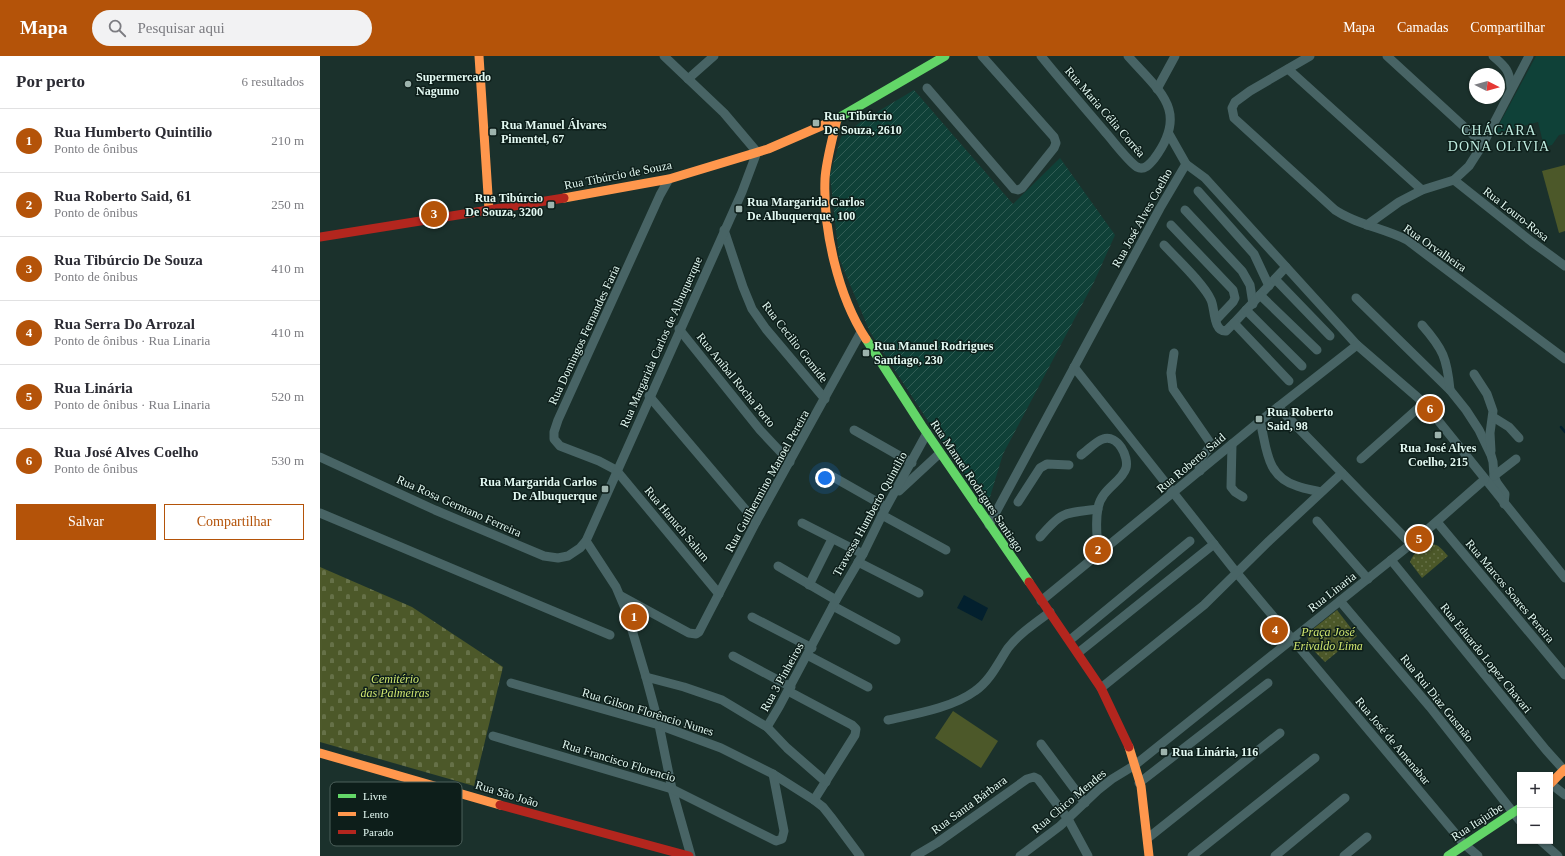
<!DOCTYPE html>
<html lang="pt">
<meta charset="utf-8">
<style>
:root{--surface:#fff;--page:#f2f2f3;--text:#2b2b33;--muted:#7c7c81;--line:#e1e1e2;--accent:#b45309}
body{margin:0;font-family:Georgia,serif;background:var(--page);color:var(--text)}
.controls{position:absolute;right:12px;bottom:12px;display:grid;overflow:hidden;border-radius:0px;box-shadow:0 1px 3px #0004}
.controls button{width:36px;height:36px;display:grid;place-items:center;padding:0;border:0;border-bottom:1px solid var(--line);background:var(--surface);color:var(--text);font:20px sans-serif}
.compass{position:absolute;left:1149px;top:12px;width:36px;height:36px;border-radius:50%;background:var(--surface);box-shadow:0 1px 3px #0004;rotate:96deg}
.you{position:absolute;left:505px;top:422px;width:14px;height:14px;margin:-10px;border:3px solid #fff;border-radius:50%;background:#1a73e8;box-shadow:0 0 0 6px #1a73e833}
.badge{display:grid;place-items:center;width:26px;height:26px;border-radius:50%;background:var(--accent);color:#fff;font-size:13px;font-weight:700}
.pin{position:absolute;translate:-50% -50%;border:2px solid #fff;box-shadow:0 1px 4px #0006}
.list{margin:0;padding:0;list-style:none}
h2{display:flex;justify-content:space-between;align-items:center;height:52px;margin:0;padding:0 16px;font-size:17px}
h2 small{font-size:13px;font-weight:400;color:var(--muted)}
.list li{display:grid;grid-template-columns:26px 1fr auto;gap:12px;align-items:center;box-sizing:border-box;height:64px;padding:0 16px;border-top:1px solid var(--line)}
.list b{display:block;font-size:15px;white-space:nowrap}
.list p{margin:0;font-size:13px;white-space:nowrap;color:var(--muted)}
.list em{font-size:13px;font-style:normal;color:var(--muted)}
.actions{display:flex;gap:8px;padding:12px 16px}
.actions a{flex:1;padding:9px 0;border:1px solid var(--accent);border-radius:0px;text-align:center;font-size:14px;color:var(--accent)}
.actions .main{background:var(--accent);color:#fff}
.icon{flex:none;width:22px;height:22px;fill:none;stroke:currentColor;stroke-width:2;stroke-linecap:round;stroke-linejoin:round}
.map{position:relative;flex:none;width:1245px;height:800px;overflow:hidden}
header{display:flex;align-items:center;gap:24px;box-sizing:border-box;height:56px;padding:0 20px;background:var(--accent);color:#fff}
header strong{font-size:19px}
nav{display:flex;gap:22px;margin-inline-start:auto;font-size:14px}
.search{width:280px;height:36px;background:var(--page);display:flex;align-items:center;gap:10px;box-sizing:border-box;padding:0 14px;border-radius:22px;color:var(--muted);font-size:15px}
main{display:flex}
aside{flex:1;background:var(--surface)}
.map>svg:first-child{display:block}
</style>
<header>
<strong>Mapa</strong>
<div class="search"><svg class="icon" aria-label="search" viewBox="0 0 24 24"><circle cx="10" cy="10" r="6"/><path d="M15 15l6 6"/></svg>Pesquisar aqui</div>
<nav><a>Mapa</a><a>Camadas</a><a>Compartilhar</a></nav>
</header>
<main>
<aside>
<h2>Por perto<small>6 resultados</small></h2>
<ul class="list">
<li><span class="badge">1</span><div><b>Rua Humberto Quintilio</b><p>Ponto de ônibus</p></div><em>210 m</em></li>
<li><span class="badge">2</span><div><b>Rua Roberto Said, 61</b><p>Ponto de ônibus</p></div><em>250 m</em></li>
<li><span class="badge">3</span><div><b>Rua Tibúrcio De Souza</b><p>Ponto de ônibus</p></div><em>410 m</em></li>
<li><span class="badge">4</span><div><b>Rua Serra Do Arrozal</b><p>Ponto de ônibus · Rua Linaria</p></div><em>410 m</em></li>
<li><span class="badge">5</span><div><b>Rua Linária</b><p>Ponto de ônibus · Rua Linaria</p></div><em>520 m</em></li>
<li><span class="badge">6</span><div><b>Rua José Alves Coelho</b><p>Ponto de ônibus</p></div><em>530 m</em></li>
</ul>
<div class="actions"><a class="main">Salvar</a><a>Compartilhar</a></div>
</aside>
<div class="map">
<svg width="1245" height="800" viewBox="0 0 1245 800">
<defs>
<pattern id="industrial-furrows" width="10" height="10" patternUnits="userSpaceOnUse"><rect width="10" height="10" fill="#0f4138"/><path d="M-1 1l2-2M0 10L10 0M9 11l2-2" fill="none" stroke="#325d55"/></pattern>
<pattern id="cemetery-stones" width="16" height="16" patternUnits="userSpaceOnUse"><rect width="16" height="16" fill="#4c5829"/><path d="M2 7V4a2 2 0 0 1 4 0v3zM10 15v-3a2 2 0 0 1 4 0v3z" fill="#667148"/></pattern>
<pattern id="park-dots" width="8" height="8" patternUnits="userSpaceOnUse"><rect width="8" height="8" fill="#4c5829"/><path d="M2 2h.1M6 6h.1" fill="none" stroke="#667148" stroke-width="1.8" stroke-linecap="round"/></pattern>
</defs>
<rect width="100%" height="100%" fill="#1b312c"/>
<polygon fill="#0f4138" points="1216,0 1245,0 1245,78 1239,79 1232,89 1224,91 1218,66 1174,78"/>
<polygon fill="url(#industrial-furrows)" points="594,34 693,148 740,102 795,179 774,226 683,398 666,454 550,276 519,202 510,119 521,81 542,65"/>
<g fill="#4c5829">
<polygon points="1245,109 1245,175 1239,177 1222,115"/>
<polygon points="633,655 678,685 661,712 615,682"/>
</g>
<polygon fill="url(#cemetery-stones)" points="0,511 92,551 183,611 154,730 0,686"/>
<g fill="url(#park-dots)">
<path d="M1109 488C1118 487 1122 493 1128 500L1102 522 1090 506C1093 498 1101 490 1109 488Z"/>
<path d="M1017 554 1037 580 1005 606C998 598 985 589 988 577Z"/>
</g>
<polygon fill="#03202e" points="644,539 668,552 662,565 637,552"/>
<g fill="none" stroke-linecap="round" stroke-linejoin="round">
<polyline stroke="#03202e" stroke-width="2.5" points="1241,371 1245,376"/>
<g stroke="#486465" stroke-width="9">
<path d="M721 0C742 26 764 51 786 77 794 86 807 104 817 111 824 115 830 108 834 103 870 55 840 36 808 0"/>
<path d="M990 0 930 35 915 46 912 52 914 62 1015 154C1037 169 1064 172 1087 184L1245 303"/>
<polyline points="1067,0 1163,88"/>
<path d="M1173 0C1186 11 1190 15 1191 32"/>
<polyline points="968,13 1102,134"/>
<polyline points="368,23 394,0"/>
<polyline points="607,32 694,133 698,134 702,132 734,92 736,87 734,81 662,0"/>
<polyline points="837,33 855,0"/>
<polyline points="849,78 866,108"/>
<polyline points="349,123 340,139 238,364 234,376 234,383 240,390 279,405 296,414 399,538"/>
<polyline points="1134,124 1212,186 1245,210"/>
<polyline points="878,135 934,198 949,230"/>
<polyline points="865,154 922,215 930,229 933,248"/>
<polyline points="851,169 913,234 915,242 913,246 896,264"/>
<polyline points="1047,169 1079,146 1102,134 1134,124 1149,110 1163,88 1209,0"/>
<polyline points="404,174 423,231 432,253 446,273 505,343"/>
<path d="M844 189C857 203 884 228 891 244 895 252 893 276 906 275L914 267 966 211"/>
<polyline points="955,223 1010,280"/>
<polyline points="940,239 997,294"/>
<polyline points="1036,242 1130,334 1146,354 1159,374 1171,399 1173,406 1174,420 1177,427 1185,438 1184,448"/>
<polyline points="926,254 982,310"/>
<polyline points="914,267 969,325"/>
<path d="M1102 269C1123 293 1127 302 1130 334"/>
<polyline points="359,273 440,374 470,406"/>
<path d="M854 297 851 317 853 333 891 388C887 398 876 403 880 415"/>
<polyline points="754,311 916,516 1144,788 1158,800"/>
<polyline points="1154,318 1167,338 1173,355 1170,377 1171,395"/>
<polyline points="329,340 436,466"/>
<polyline points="958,351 1091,488"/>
<polyline points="1173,361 1189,371 1199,382"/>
<path d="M940 365C947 391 945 420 977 430 985 433 993 434 1001 436"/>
<polyline points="534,374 592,407"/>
<polyline points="912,388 911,431 915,436 923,441"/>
<path d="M761 399C768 394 776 385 783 383 798 378 809 401 806 412 802 426 781 433 778 452 775 467 777 484 779 498"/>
<polyline points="0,401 115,454 224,500 238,502 248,500 260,492 266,485 422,136 437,96 404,57 344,0"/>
<polyline points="1041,403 1104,347"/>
<polyline points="508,418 566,451"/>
<polyline points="1174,420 1196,403"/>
<polyline points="579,435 620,397"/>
<polyline points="698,446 720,412 727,408 749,409"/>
<polyline points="0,457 290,579"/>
<polyline points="562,459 626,494"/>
<polyline points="997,465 1048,523"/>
<polyline points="1117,466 1245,619"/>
<polyline points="482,467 543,498"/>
<polyline points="669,469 840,152 866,108 885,122 1037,289 1104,347 1245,522"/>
<path d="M720 481C742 455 744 457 778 453"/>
<polyline points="266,485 296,531 307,557 326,621 339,669 352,733 371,800"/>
<polyline points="1071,504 1226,694 1244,714"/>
<polyline points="538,506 599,537"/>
<polyline points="458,510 516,544"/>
<polyline points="489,529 512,483"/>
<polyline points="301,540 369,577 376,578 379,576 436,466 541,276"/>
<polyline points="721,545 940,365 1037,289"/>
<polyline points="1020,545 1110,651 1200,765"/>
<polyline points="513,550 576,584"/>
<polyline points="432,561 492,592"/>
<polyline points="750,584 870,485"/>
<polyline points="758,597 894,488"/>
<polyline points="487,599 548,631"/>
<polyline points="413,600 471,631"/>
<polyline points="326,621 364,631 402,644 447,671 459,651 516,544 543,498 562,459 607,377"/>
<polyline points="191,627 339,669 401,692 453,718 494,744 503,751 511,761 540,800"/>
<polyline points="781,632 884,549 949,485 1022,417"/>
<polyline points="468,635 532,669 536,673 535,679 494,744"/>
<path d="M568 664C595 658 632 652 655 635 670 625 678 607 688 592 699 578 715 567 730 556"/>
<polyline points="447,671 467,692 506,726"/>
<polyline points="173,680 352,733 456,785 462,783 464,775 453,718"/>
<polyline points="721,688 765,747"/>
<polyline points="819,727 948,627"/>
<polyline points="1231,728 1245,739"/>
<polyline points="828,782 960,677"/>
<polyline points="1221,785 1238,800"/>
<polyline points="595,800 617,787 707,723 714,721 718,723 748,763 768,800"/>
<polyline points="700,800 740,770 778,734 792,723 815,709 1091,488 1164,424"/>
<polyline points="872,800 995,702"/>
<polyline points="955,800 1025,742"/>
<polyline points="1024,800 1047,781"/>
</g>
<g stroke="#63d668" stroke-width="9">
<polyline points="515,64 625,0"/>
<polyline points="546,283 602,370 709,526"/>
<polyline points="1128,800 1200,752"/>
</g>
<g stroke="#ff974d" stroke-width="9">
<polyline points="159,0 169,154"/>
<path d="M517 63C513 81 506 105 505 123 503 174 518 240 546 283"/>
<polyline points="244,142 349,123 448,93 515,64"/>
<polyline points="809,691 821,730 829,800"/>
<polyline points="0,697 180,749"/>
<polyline points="1230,728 1245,713"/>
</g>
<g stroke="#b3261e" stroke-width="9">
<polyline points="0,181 244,142"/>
<polyline points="709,526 781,632 809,691"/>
<polyline points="180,749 369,800"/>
</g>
</g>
<g fill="#9db3ad" stroke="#0d1e1a" stroke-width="1.5">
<circle cx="88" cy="28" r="4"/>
<rect x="492" y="63" width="8" height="8" rx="2"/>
<rect x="169" y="72" width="8" height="8" rx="2"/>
<rect x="227" y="145" width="8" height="8" rx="2"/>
<rect x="415" y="149" width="8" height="8" rx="2"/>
<rect x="542" y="293" width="8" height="8" rx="2"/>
<rect x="935" y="359" width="8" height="8" rx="2"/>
<rect x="1114" y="375" width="8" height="8" rx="2"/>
<rect x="281" y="429" width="8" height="8" rx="2"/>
<rect x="840" y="692" width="8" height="8" rx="2"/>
</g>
<g text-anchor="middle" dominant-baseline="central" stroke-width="3" stroke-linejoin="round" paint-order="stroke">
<g font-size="12" font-weight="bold" fill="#e3f9f2" stroke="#0d1e1a" text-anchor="start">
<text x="96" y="21">Supermercado<tspan x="96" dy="14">Nagumo</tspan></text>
<text x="504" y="60">Rua Tibúrcio<tspan x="504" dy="14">De Souza, 2610</tspan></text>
<text x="181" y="69">Rua Manuel Álvares<tspan x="181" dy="14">Pimentel, 67</tspan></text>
<text x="223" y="142" text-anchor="end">Rua Tibúrcio<tspan x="223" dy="14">De Souza, 3200</tspan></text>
<text x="427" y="146">Rua Margarida Carlos<tspan x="427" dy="14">De Albuquerque, 100</tspan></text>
<text x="554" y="290">Rua Manuel Rodrigues<tspan x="554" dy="14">Santiago, 230</tspan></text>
<text x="947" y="356">Rua Roberto<tspan x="947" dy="14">Said, 98</tspan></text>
<text x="1118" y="392" text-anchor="middle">Rua José Alves<tspan x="1118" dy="14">Coelho, 215</tspan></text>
<text x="277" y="426" text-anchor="end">Rua Margarida Carlos<tspan x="277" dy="14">De Albuquerque</tspan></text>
<text x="852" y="696">Rua Linária, 116</text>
</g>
<g font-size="12" fill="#e3f9f2" stroke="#0d1e1a">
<text transform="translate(785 56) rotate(49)">Rua Maria Célia Corrêa</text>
<text transform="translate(298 119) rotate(-11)">Rua Tibúrcio de Souza</text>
<text transform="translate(1196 158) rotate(38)">Rua Louro-Rosa</text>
<text transform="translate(822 162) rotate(-61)">Rua José Alves Coelho</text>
<text transform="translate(1115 192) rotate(35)">Rua Orvalheira</text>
<text transform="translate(264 279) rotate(-65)">Rua Domingos Fernandes Faria</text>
<text transform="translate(341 286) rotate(-66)">Rua Margarida Carlos de Albuquerque</text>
<text transform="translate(475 286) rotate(52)">Rua Cecilio Gomide</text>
<text transform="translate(416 324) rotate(51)">Rua Aníbal Rocha Porto</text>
<text transform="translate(871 407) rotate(-40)">Rua Roberto Said</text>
<text transform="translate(447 425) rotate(-61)">Rua Guilhermino Manoel Pereira</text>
<text transform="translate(657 430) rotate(56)">Rua Manuel Rodrigues Santiago</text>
<text transform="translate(139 450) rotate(24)">Rua Rosa Germano Ferreira</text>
<text transform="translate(550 458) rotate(-61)">Travessa Humberto Quintilio</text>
<text transform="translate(357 468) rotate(50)">Rua Hanuch Salum</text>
<text transform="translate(1190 535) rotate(50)">Rua Marcos Soares Pereira</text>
<text transform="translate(1012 536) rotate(-38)">Rua Linaria</text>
<text transform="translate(1166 602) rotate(51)">Rua Eduardo Lopez Chavari</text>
<text transform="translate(462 621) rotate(-61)">Rua 3 Pinheiros</text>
<text transform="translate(1117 642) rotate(51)">Rua Rui Diaz Gusmão</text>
<text transform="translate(328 656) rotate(17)">Rua Gilson Florêncio Nunes</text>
<text transform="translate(1073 685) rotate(50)">Rua José de Amenabar</text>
<text transform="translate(299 705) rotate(17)">Rua Francisco Florencio</text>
<text transform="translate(187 738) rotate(17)">Rua São João</text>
<text transform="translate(749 745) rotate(-40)">Rua Chico Mendes</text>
<text transform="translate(649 749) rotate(-36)">Rua Santa Bárbara</text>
<text transform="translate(1157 766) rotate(-33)">Rua Itajuíbe</text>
</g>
<g font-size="12" font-style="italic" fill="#d1e770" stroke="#0d1e1a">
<text x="1008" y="576">Praça José<tspan x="1008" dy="14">Erivaldo Lima</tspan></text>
<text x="75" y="623">Cemitério<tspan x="75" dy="14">das Palmeiras</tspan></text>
</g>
<g font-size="14" letter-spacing="1" fill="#c0ede1" stroke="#0d1e1a">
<text x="1179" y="74">CHÁCARA<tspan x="1179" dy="16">DONA OLIVIA</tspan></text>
</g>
</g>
<rect x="10" y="726" width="132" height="64" rx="6" fill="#0d1e1a" stroke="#4d605b" stroke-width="1"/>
<rect x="18" y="738" width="18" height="4" fill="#63d668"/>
<rect x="18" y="756" width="18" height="4" fill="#ff974d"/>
<rect x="18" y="774" width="18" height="4" fill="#b3261e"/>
<g font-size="11" fill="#e3f9f2">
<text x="43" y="744">Livre</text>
<text x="43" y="762">Lento</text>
<text x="43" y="780">Parado</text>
</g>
</svg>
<div class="controls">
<button>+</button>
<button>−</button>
</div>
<svg class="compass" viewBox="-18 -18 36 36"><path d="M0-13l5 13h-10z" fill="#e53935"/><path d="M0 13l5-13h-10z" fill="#7c7c81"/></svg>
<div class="you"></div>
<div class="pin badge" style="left:314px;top:561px">1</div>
<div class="pin badge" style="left:778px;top:494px">2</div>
<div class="pin badge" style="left:114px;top:158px">3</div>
<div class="pin badge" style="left:955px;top:574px">4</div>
<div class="pin badge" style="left:1099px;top:483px">5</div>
<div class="pin badge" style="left:1110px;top:353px">6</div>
</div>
</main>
